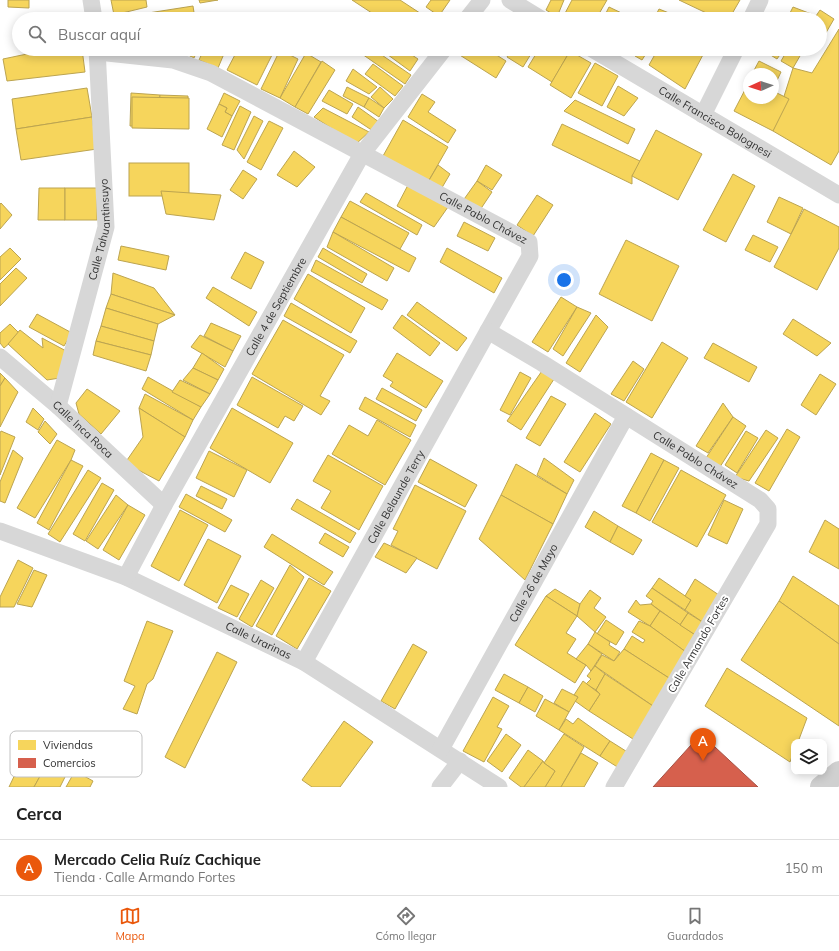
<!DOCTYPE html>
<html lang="es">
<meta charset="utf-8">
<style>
:root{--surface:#fff;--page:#f2f2f2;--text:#222;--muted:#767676;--line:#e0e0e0;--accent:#ea580c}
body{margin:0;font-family:Mulish,sans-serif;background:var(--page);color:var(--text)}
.controls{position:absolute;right:12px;bottom:12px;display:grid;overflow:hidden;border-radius:8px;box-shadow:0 2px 10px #0003}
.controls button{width:36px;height:36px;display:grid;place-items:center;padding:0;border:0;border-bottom:1px solid var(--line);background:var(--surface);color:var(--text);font:20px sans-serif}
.compass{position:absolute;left:743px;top:68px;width:36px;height:36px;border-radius:50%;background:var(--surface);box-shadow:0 2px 10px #0003;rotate:267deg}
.you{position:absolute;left:564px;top:280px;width:14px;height:14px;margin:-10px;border:3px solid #fff;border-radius:50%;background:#1a73e8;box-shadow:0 0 0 6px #1a73e833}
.badge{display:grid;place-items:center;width:26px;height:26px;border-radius:50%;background:var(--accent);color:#fff;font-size:13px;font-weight:700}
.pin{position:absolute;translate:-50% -33px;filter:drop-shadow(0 1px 2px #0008)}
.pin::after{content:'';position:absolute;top:21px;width:14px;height:12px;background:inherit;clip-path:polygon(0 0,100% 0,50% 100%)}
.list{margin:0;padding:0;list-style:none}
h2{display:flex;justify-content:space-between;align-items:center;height:52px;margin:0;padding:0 16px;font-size:17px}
h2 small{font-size:13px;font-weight:400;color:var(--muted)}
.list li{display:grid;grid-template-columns:26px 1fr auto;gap:12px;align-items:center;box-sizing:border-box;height:56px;padding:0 16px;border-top:1px solid var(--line)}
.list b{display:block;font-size:15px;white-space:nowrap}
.list p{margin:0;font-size:13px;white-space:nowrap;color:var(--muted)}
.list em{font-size:13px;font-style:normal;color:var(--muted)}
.icon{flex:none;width:22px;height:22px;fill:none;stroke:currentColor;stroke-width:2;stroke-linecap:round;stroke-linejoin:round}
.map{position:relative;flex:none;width:839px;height:787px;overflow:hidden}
.search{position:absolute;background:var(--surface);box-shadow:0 2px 10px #0003;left:12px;right:12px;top:12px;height:44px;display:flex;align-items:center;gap:10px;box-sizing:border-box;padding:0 14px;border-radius:22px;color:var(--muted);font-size:15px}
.sheet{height:108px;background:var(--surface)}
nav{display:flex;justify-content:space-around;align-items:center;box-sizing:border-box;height:56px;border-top:1px solid var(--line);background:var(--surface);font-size:11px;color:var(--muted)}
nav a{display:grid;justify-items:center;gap:2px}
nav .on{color:var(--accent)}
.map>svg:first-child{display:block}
</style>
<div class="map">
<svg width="839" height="787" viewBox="0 0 839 787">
<rect width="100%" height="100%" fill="#fff"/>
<g fill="#f6d55c" stroke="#bca450">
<polygon points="8,0 29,0 29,8 8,7"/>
<polygon points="111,0 146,0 147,7 114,15"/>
<polygon points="199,0 218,0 200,3"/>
<polygon points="352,0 400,0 429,19 381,19"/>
<polygon points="431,0 450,0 439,16 426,7"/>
<polygon points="551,0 564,0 557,17 546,10"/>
<polygon points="572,0 607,0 596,19 562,19"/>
<polygon points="679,0 740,0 729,19 719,19"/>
<polygon points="193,6 195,19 130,19 129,16"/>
<polygon points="609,7 634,19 603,19"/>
<polygon points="793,7 814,15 812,19 787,19"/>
<polygon points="659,9 669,13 666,19 654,19"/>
<polygon points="820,10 834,19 820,43 820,19 814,19"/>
<polygon points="506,13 516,19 502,19"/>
<polygon points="678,14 691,19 675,19"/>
<polygon points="839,29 839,151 831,165 773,131 793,68 812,73"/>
<polygon points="51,49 82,49 85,72 7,81 3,59"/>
<polygon points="176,49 198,49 194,58"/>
<polygon points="204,49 226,49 218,68 199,60"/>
<polygon points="238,49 275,49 257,85 227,70"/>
<polygon points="366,49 373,49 411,75 405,84 362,54"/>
<polygon points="386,49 403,49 418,59 410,71 384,52"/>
<polygon points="415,49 428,49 424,55"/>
<polygon points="457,49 487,49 506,61 496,78 455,52"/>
<polygon points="497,49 511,49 507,55"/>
<polygon points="512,49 534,49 523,67 507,57"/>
<polygon points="539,49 567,49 570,51 552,82 528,67"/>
<polygon points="638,49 649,49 642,60 635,56"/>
<polygon points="658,49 706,49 685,89 649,65"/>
<polygon points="761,49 784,49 777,59"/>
<polygon points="788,49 804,49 793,68 781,61"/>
<polygon points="280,50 298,59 280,98 261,89"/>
<polygon points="570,51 591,63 571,98 550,85"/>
<polygon points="306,53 321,62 295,107 280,98"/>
<polygon points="322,61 335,70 308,114 295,107"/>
<polygon points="759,61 781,72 773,89 773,74 752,74"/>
<polygon points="595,63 618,76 602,106 578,93"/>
<polygon points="373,64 403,86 395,96 365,74"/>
<polygon points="353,69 377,87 369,94 346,81"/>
<polygon points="749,82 749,98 773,98 773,91 789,99 773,131 734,111"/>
<polygon points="618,86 638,98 624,116 607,107"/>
<polygon points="347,87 369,98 364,107 343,96"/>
<polygon points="380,87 393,99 384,108 371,97"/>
<polygon points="87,88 92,117 16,129 12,99"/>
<polygon points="329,90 353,104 347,114 322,101"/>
<polygon points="131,93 160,95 158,127 130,126"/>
<polygon points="224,93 240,101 232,116 225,112 227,108 219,104"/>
<polygon points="422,94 435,102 428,112 456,130 448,143 408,117"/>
<polygon points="160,95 188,96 186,128 158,127"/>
<polygon points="132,97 189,98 189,129 132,128"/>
<polygon points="369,98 384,108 379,117 364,107"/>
<polygon points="575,100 635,129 628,144 564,111"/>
<polygon points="219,104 227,108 225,112 232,116 222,137 207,129"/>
<polygon points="240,106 251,112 234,150 222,145"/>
<polygon points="358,107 379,122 373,131 352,117"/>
<polygon points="323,108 369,132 356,144 314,117"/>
<polygon points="254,116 263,121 244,159 237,150"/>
<polygon points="92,117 97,149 21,160 16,129"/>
<polygon points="403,120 448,147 428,182 383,156"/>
<polygon points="269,121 283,128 261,170 247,162"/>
<polygon points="562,124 642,162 632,176 632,184 552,145"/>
<polygon points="656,130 702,154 678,200 632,176"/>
<polygon points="294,151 315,167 297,187 277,175"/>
<rect x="129" y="163" width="60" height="33"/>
<polygon points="438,165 450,174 440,191 428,182"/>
<polygon points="486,165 502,175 492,190 477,181"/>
<polygon points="243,170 257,179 243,199 230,190"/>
<polygon points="733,174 755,186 726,242 703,230"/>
<polygon points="477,181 492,192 478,213 462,202"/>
<polygon points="408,185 448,207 434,227 397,206"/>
<polygon points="39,188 65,188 65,220 38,220"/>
<rect x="65" y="188" width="32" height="32"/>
<polygon points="161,191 221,195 214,220 166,214"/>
<polygon points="366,193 422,225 417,235 360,202"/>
<polygon points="537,195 553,205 533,236 517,225"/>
<polygon points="779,197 803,208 791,234 767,222"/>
<polygon points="350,201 409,233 400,249 341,217"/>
<polygon points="1,203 12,215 0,229 0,204"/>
<polygon points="804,209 839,227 839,248 817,290 774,267"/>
<polygon points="341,217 416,258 409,272 333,232"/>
<polygon points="464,222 495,238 488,251 457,236"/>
<polygon points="333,232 394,268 387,281 327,247"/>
<polygon points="753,235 778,247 770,262 745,250"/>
<polygon points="626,240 679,266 652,321 599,294"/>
<polygon points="121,246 169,256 166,270 118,260"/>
<polygon points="10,248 21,259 0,280 0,257"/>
<polygon points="323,248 367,274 362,283 318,257"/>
<polygon points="447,248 502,278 494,293 440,262"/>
<polygon points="245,252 264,262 251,289 231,278"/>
<polygon points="316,260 388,300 382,310 311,271"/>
<polygon points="16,268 27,278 0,306 0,284"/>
<polygon points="113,273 154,288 175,315 111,294"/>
<polygon points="308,274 365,308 351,333 294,299"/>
<polygon points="213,287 257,312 249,326 206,298"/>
<polygon points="111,294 175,315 158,324 106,308"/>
<polygon points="561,297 577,307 548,352 532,342"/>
<polygon points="417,302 467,338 457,351 407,315"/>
<polygon points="291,303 357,341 350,353 284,316"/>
<polygon points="577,307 591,313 563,356 553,349"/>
<polygon points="106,308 158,324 154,341 101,326"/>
<polygon points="37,314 72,333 64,346 29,327"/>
<polygon points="402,315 440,343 430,356 393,328"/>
<polygon points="596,315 608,327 580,372 566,363"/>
<polygon points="793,319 831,343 817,356 783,334"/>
<polygon points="283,320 344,355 320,396 330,401 321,415 252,374"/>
<polygon points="211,323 241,336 233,351 204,336"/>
<polygon points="10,324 20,334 4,348 0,343 0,333"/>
<polygon points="101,326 154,341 151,355 96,341"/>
<polygon points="20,330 43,348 42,338 68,352 60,378 47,380 8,344"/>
<polygon points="200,335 233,351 225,367 191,347"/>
<polygon points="96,341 151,355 146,371 93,355"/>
<polygon points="662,342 688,358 652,418 626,402"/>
<polygon points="713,343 757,367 749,382 704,358"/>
<polygon points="202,353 224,369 218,380 193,368"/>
<polygon points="397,353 443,381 426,408 390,386 393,382 383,376"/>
<polygon points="633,361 644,369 624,401 611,394"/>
<polygon points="193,368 218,380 210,394 183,380"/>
<polygon points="544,368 556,376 521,430 507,421"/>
<polygon points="520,372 531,378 510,415 500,410"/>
<polygon points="0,373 5,378 0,386"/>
<polygon points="820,374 836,384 816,415 801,405"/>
<polygon points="148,377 201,407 193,420 142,389"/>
<polygon points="252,377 303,406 294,421 285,416 278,428 237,405"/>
<polygon points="5,378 18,392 0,427 0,386"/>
<polygon points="180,380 210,394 201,407 172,392"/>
<polygon points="382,388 422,410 416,421 376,399"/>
<polygon points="87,389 120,411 101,434 79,414 76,403"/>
<polygon points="145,394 193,420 185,437 139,408"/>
<polygon points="551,396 566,404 540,446 526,438"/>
<polygon points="365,397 416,425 410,437 359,409"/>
<polygon points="723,403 733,417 708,453 696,446"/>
<polygon points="33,408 44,419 38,430 26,422"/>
<polygon points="139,408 185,437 159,481 125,463 143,437"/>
<polygon points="232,408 293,443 270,483 210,448"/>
<polygon points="595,413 611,424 580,472 564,462"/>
<polygon points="733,417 746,426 718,470 704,461"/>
<polygon points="377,420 411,440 385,485 332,454 349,425 368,436"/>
<polygon points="45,421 57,434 50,444 38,432"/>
<polygon points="787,429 800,437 769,491 755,483"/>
<polygon points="766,430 778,438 749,481 735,477"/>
<polygon points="1,431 15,437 0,475 0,433"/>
<polygon points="746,431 758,438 737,473 725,465"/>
<polygon points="57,440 75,450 71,460 35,518 17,508"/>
<polygon points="13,450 23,458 5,503 0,501 0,482"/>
<polygon points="209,451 247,470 234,497 196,478"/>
<polygon points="651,453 664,460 636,513 622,506"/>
<polygon points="328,455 383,486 359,530 321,508 331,491 313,481"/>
<polygon points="544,458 574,480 567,494 537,475"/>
<polygon points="430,459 477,485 465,507 418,482"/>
<polygon points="71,460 83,466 49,530 37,523"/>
<polygon points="664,460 679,468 650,521 636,513"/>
<polygon points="516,464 567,494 553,524 501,495"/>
<polygon points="88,470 101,478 60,542 48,534"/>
<polygon points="681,470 726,495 697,547 652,522"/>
<polygon points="102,483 114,490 85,541 73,534"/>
<polygon points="415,485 466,511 437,569 391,545 398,531 393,529"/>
<polygon points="201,486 227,499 222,509 196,496"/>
<polygon points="186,494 232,520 225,532 179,507"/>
<polygon points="116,495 128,505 98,549 86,541"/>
<polygon points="501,495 553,524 525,580 479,539"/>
<polygon points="297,499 356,533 350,543 291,509"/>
<polygon points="724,500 743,509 727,544 708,535"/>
<polygon points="128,505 145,515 119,560 103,550"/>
<polygon points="180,510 208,525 179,581 151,566"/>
<polygon points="594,511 618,526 610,542 585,527"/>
<polygon points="825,520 839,529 839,569 809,552"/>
<polygon points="618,526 642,540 633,555 610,542"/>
<polygon points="325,533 349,547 343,557 319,543"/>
<polygon points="272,534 333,572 324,585 264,547"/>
<polygon points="208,539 241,556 217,603 184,585"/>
<polygon points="384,543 417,558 406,573 375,557"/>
<polygon points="18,560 33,568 14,607 0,607 0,597"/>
<polygon points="290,565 304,577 272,635 256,626"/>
<polygon points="34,570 47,575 32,607 17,604"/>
<polygon points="793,576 839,606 839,644 779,601"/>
<polygon points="309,578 331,591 297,649 276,636"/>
<polygon points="659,578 691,600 685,610 652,588"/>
<polygon points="695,579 722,597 704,623 685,610 691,600 685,596"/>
<polygon points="261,580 274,588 252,627 239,619"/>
<polygon points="231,585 249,594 237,617 218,608"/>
<polygon points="652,588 688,613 680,625 651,604 653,601 646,596"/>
<polygon points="555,589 580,604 577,616 546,596"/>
<polygon points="590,590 601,598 594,608 606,617 595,632 577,616 580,604"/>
<polygon points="546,596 577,616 566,633 576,639 567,653 586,665 575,683 515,645"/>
<polygon points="636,600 640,605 651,604 660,611 650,626 628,612"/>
<polygon points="779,601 839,644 839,726 741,660"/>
<polygon points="660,611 697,636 686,652 650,626"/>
<polygon points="688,613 704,623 697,636 680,625"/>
<polygon points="606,620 624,632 616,645 597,634"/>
<polygon points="147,621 173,631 153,679 147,684 137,714 123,709 135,686 124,681"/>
<polygon points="639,621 650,626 686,652 669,678 624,649 632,636 643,643 645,640 632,632"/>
<polygon points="595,632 610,642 609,645 620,652 614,661 588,644"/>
<polygon points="413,644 427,652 395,709 381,701"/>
<polygon points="588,644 602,654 591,671 586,665 576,659"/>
<polygon points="624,649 669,678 653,706 595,666 602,655 614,661"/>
<polygon points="217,652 237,662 185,768 165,757"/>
<polygon points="595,666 605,674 596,690 586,684 591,679 587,676"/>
<polygon points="727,668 807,718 798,742 794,742 794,751 790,762 705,706"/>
<polygon points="504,674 528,687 519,703 495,690"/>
<polygon points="605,674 653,706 633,739 589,711 600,694 596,690"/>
<polygon points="583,681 600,694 589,711 575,701 578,697 574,695"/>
<polygon points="528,687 543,696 535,712 519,703"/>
<polygon points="562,689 578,697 569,712 554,703"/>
<polygon points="493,697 509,706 497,727 502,729 484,762 463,751"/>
<polygon points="545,699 569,712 559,730 536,716"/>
<polygon points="578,718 610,741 600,756 559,730 566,719 573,724"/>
<polygon points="344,721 373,742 340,787 312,787 302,780"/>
<polygon points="506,734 521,745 502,772 487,761"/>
<polygon points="564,734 584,747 561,787 545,787 555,771 544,763"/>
<polygon points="610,741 629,753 619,768 600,756"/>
<polygon points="30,743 54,751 34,787 9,787"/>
<polygon points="528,750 543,761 524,787 521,787 509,778"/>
<polygon points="54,751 73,761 60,787 34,787"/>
<polygon points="581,753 598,763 584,787 561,787"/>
<polygon points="543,761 544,763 555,771 545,787 524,787"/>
<polygon points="75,771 93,781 90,787 66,787"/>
</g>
<polygon fill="#d6604d" stroke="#a55245" points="701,734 758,787 653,787"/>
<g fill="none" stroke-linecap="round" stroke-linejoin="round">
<g stroke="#d7d7d7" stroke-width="17">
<polyline points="91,0 94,19"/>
<polyline points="510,0 541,19"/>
<polyline points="467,19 482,0"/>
<polyline points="751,19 760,0"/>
<path id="s1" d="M592 49 839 195"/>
<path id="s2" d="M98 52 173 60 211 73 529 242 530 256 488 331 542 363 760 500 768 509V524L614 787"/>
<polyline points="703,115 736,49"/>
<path id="s3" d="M0 357 58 406 164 505"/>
<path id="s4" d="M58 406 106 227 97 49"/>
<path id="s5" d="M0 531 126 577 304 662 499 787"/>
<path id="s6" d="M126 577 164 505 362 154 444 49"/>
<path id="s7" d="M304 662 488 331"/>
<path id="s8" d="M441 749 626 416"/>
<polyline points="440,787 460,761"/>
</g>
<polyline stroke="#d0d0d0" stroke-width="22" points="821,787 839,772"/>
</g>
<g text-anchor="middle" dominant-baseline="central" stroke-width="4" stroke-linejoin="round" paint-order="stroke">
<g font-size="11" fill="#333" stroke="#fff">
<text stroke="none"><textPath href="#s1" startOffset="143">Calle Francisco Bolognesi</textPath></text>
<text stroke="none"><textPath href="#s2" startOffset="424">Calle Pablo Chávez</textPath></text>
<text stroke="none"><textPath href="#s4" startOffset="182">Calle Tahuantinsuyo</textPath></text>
<text stroke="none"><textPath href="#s6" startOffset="309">Calle 4 de Septiembre</textPath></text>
<text stroke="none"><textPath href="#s3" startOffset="110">Calle Inca Roca</textPath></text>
<text stroke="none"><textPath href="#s2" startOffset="820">Calle Pablo Chávez</textPath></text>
<text stroke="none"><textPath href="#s7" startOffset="189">Calle Belaunde Terry</textPath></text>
<text stroke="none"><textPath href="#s8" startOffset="190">Calle 26 de Mayo</textPath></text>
<text stroke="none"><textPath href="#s5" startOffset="281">Calle Urarinas</textPath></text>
<text transform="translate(698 644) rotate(-60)">Calle Armando Fortes</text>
</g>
</g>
<rect x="10" y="731" width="132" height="46" rx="6" fill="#fff" stroke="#c2c2c2" stroke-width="1"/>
<rect x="18" y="740" width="18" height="10" fill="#f6d55c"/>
<rect x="18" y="758" width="18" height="10" fill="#d6604d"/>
<g font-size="11" fill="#333">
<text x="43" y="749">Viviendas</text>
<text x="43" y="767">Comercios</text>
</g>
</svg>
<div class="controls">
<button><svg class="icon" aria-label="layers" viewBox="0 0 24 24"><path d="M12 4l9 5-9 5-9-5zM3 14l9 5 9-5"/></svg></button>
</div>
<svg class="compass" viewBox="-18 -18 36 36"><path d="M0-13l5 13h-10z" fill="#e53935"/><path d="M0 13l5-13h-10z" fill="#767676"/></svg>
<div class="you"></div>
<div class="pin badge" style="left:703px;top:761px">A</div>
<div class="search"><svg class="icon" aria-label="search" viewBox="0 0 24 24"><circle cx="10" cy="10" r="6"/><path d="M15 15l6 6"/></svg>Buscar aquí</div>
</div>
<section class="sheet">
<h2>Cerca<small></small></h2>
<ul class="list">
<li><span class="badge">A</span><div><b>Mercado Celia Ruíz Cachique</b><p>Tienda · Calle Armando Fortes</p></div><em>150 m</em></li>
</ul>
</section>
<nav>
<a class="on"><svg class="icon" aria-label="map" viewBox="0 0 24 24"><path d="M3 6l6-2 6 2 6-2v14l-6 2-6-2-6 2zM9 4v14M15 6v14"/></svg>Mapa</a>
<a><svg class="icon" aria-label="directions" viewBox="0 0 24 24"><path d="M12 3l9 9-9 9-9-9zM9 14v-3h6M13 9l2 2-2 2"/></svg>Cómo llegar</a>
<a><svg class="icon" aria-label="saved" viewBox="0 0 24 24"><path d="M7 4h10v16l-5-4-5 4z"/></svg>Guardados</a>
</nav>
